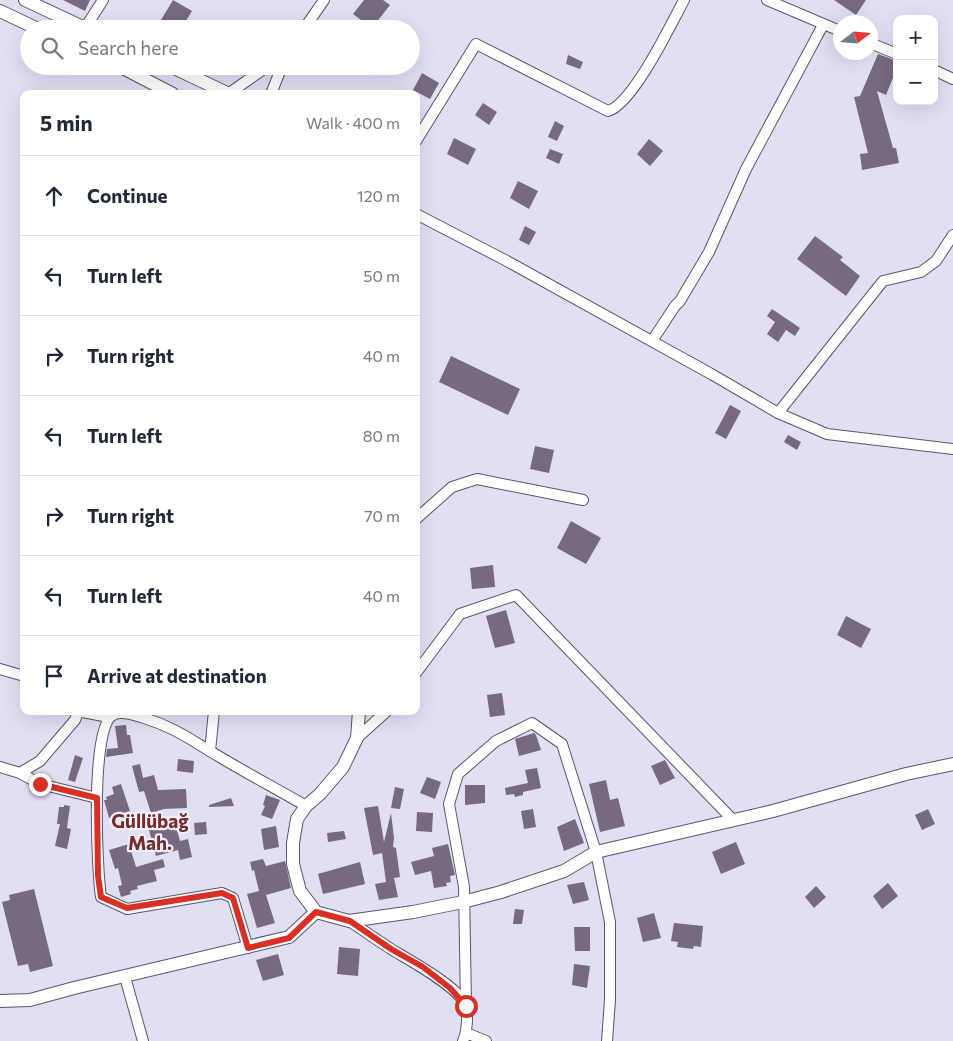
<!DOCTYPE html>
<meta charset="utf-8">
<style>
:root{--surface:#fff;--page:#f6f6f7;--text:#1f2937;--muted:#747a83;--line:#e0e1e3}
body{margin:0;font-family:Commissioner,sans-serif;background:var(--page);color:var(--text)}
.controls{position:absolute;right:15px;top:15px;display:grid;overflow:hidden;border-radius:10px;box-shadow:0 5px 20px #0002}
.controls button{width:45px;height:45px;display:grid;place-items:center;padding:0;border:0;border-bottom:1px solid var(--line);background:var(--surface);color:var(--text);font:25px sans-serif}
.compass{position:absolute;left:833px;top:15px;width:45px;height:45px;border-radius:50%;background:var(--surface);box-shadow:0 5px 20px #0002;rotate:74deg}
.stop{position:absolute;width:15px;height:15px;margin:-11px;border:4px solid #d93025;border-radius:50%;background:#fff}
.stop.end{background:#d93025;border-color:#fff;box-shadow:0 1px 5px #0008}
.list{margin:0;padding:0;list-style:none}
h2{display:flex;justify-content:space-between;align-items:center;height:65px;margin:0;padding:0 20px;font-size:21px}
h2 small{font-size:16px;font-weight:400;color:var(--muted)}
.list li{display:grid;grid-template-columns:32px 1fr auto;gap:15px;align-items:center;box-sizing:border-box;height:80px;padding:0 20px;border-top:1px solid var(--line)}
.list b{display:block;font-size:19px;white-space:nowrap}
.list em{font-size:16px;font-style:normal;color:var(--muted)}
.icon{flex:none;width:28px;height:28px;fill:none;stroke:currentColor;stroke-width:2;stroke-linecap:round;stroke-linejoin:round}
.map{position:relative;flex:none;width:953px;height:1041px;overflow:hidden}
.search{position:absolute;background:var(--surface);box-shadow:0 5px 20px #0002;left:20px;top:20px;width:400px;height:55px;display:flex;align-items:center;gap:12px;box-sizing:border-box;padding:0 18px;border-radius:28px;color:var(--muted);font-size:19px}
.panel{position:absolute;background:var(--surface);box-shadow:0 5px 20px #0002;left:20px;top:90px;width:400px;height:625px;border-radius:10px}
.map>svg:first-child{display:block}
</style>
<div class="map">
<svg width="953" height="1041" viewBox="0 0 953 1041">
<rect width="100%" height="100%" fill="#e1dff4"/>
<g fill="#766981">
<polygon points="63,0 90,0 85,11"/>
<polygon points="173,0 192,11 181,29 164,29 158,25"/>
<polygon points="364,0 383,0 390,5 372,28 353,14"/>
<polygon points="834,0 866,0 856,15"/>
<polygon points="878,54 897,61 897,68 886,95 877,91 893,148 896,148 899,163 862,170 860,154 868,153 854,97 860,96"/>
<polygon points="568,55 583,62 580,69 566,64"/>
<polygon points="422,73 439,83 430,99 413,90"/>
<polygon points="483,103 497,112 489,125 475,115"/>
<polygon points="555,121 564,126 557,141 548,137"/>
<polygon points="454,138 476,149 468,165 447,154"/>
<polygon points="649,139 663,151 650,166 637,154"/>
<polygon points="550,149 563,154 559,164 546,158"/>
<polygon points="518,181 538,191 529,209 510,198"/>
<polygon points="525,226 536,232 529,245 519,240"/>
<polygon points="815,236 843,257 840,260 860,276 846,296 797,259"/>
<polygon points="772,309 800,328 795,336 786,330 778,342 767,334 775,322 767,316"/>
<polygon points="451,356 520,389 508,415 439,382"/>
<polygon points="730,405 741,411 726,439 715,433"/>
<polygon points="788,435 801,442 797,450 784,442"/>
<polygon points="535,446 554,450 549,473 530,469"/>
<polygon points="571,521 601,538 586,564 557,548"/>
<polygon points="493,565 495,587 472,589 470,568"/>
<polygon points="506,610 515,643 495,648 486,616"/>
<polygon points="846,616 871,629 861,648 837,635"/>
<polygon points="502,693 505,715 490,717 487,695"/>
<polygon points="126,725 127,735 130,735 133,753 106,757 107,749 118,748 115,726"/>
<polygon points="534,733 536,735 541,750 519,756 515,739"/>
<polygon points="75,755 83,758 75,782 68,780"/>
<polygon points="178,759 194,761 193,773 177,771"/>
<polygon points="665,760 675,778 660,785 651,766"/>
<polygon points="140,764 143,778 154,775 158,790 186,789 187,808 164,809 151,813 144,791 139,792 132,766"/>
<polygon points="537,768 541,788 523,792 523,795 515,797 514,794 506,795 505,788 528,783 525,770"/>
<polygon points="427,777 441,782 435,799 420,793"/>
<polygon points="606,780 610,800 618,798 625,826 600,832 589,784"/>
<polygon points="121,784 130,811 109,818 104,800 107,800 106,797 114,794 112,787"/>
<polygon points="465,785 485,785 485,803 465,805"/>
<polygon points="395,787 404,789 400,809 391,808"/>
<polygon points="266,795 280,800 272,819 261,815 265,806 263,805"/>
<polygon points="231,798 234,806 209,807 209,805"/>
<polygon points="64,805 70,806 67,828 71,829 67,849 55,846 60,824 57,824 59,807 64,807"/>
<polygon points="378,806 384,842 391,813 394,838 393,847 396,848 400,877 394,878 398,897 379,900 375,884 386,882 382,853 373,855 364,808"/>
<polygon points="533,809 536,827 524,829 521,811"/>
<polygon points="928,809 935,824 922,830 915,815"/>
<polygon points="417,812 433,813 432,832 416,831"/>
<polygon points="575,819 584,843 564,851 557,827"/>
<polygon points="175,822 180,841 188,839 192,857 180,860 178,850 156,856 149,830"/>
<polygon points="206,822 207,834 195,835 194,823"/>
<polygon points="276,826 279,847 264,850 261,829"/>
<polygon points="344,831 346,839 328,842 327,833"/>
<polygon points="736,842 745,864 721,874 712,852"/>
<polygon points="129,844 136,867 163,859 165,867 154,870 157,881 137,886 138,889 130,891 131,894 121,897 118,886 122,885 118,868 115,869 109,850"/>
<polygon points="448,844 455,875 450,876 451,882 446,883 447,886 434,888 431,871 415,875 411,862 434,856 432,848"/>
<polygon points="263,859 266,866 285,861 291,888 266,895 275,923 257,928 247,894 259,891 254,870 252,871 250,862"/>
<polygon points="360,862 365,884 323,894 318,874"/>
<polygon points="584,882 589,900 573,904 567,885"/>
<polygon points="888,883 898,896 882,909 873,896"/>
<polygon points="816,886 826,897 814,908 805,897"/>
<polygon points="34,889 53,966 30,972 28,964 18,966 2,902 10,900 9,895"/>
<polygon points="515,909 524,910 522,924 513,924"/>
<polygon points="654,913 661,938 643,942 637,918"/>
<polygon points="674,923 703,926 701,947 694,946 693,949 677,947 678,942 671,941"/>
<polygon points="574,927 590,927 590,951 575,951"/>
<polygon points="339,947 360,949 358,976 337,974"/>
<polygon points="278,954 284,975 263,981 256,960"/>
<polygon points="574,964 590,966 587,988 572,985"/>
</g>
<g fill="none" stroke-linecap="round" stroke-linejoin="round">
<defs>
<g id="minor">
<polyline points="767,0 840,31"/>
<polyline points="85,28 103,0"/>
<polyline points="304,29 324,0"/>
<polyline points="870,43 897,54"/>
<polyline points="934,70 953,79"/>
<polyline points="228,94 268,66"/>
<polyline points="271,94 282,66"/>
<path d="M416 141 476 44 608 111C633 104 671 24 684 0"/>
<polyline points="416,214 505,260 713,375 778,413 827,434 953,449"/>
<polyline points="652,341 675,306 680,301 709,252 746,169 823,25"/>
<polyline points="778,413 883,281 921,272 936,261 953,235"/>
<polyline points="416,519 452,487 477,479 583,500"/>
<polyline points="0,669 24,676"/>
<polyline points="416,673 460,614 516,595 733,820"/>
<polyline points="77,711 109,717"/>
<polyline points="357,738 387,711"/>
<polyline points="210,751 214,711"/>
<polyline points="0,767 20,773 40,784 97,798"/>
<polyline points="20,773 40,761 75,720 78,712"/>
<path d="M349 921C363 930 377 940 391 949 407 959 462 988 466 1007 468 1017 467 1032 463 1041"/>
<path d="M248 948 233 898 222 893 127 909 101 897C97 871 90 726 113 715 124 708 162 724 174 730 190 738 204 748 220 757 248 774 277 789 306 806"/>
<polyline points="125,977 143,1041"/>
<polyline points="466,1006 464,887 449,804 458,774 496,741 532,723 562,744 596,852 610,922 610,1000 607,1041"/>
<polyline points="466,1033 486,1041"/>
</g>
<g id="tertiary">
<polyline points="25,0 87,29"/>
<polyline points="0,11 38,29"/>
<polyline points="119,66 173,94"/>
<polyline points="170,66 229,94"/>
<polyline points="359,711 357,738 343,767 320,794 306,806 297,819 293,843 293,864 300,891 316,912 349,921 413,912 463,902 501,892 564,871 596,852 773,811 906,774 953,764"/>
<polyline points="0,1001 30,1000 74,988 289,937 316,912"/>
</g>
</defs>
<use href="#minor" stroke="#595668" stroke-width="12"/>
<use href="#tertiary" stroke="#595668" stroke-width="14"/>
<use href="#minor" stroke="#fff" stroke-width="10"/>
<use href="#tertiary" stroke="#fff" stroke-width="12"/>
</g>
<g fill="none" stroke-linecap="round" stroke-linejoin="round">
<polyline stroke="#d93025" stroke-width="6" points="40,784 97,798 98,876 101,897 127,908 222,893 233,898 248,948 289,938 316,912 350,921 391,949 423,967 450,988 466,1006"/>
</g>
<g text-anchor="middle" dominant-baseline="central" stroke-width="4.5" stroke-linejoin="round" paint-order="stroke">
<g font-size="19" font-weight="bold" fill="#742e27" stroke="#efedfe">
<text x="150" y="820">Güllübağ<tspan x="150" dy="22">Mah.</tspan></text>
</g>
</g>
</svg>
<div class="controls">
<button>+</button>
<button>−</button>
</div>
<svg class="compass" viewBox="-18 -18 36 36"><path d="M0-13l5 13h-10z" fill="#e53935"/><path d="M0 13l5-13h-10z" fill="#747a83"/></svg>
<div class="stop" style="left:466px;top:1006px"></div>
<div class="stop end" style="left:40px;top:784px"></div>
<div class="search"><svg class="icon" aria-label="search" viewBox="0 0 24 24"><circle cx="10" cy="10" r="6"/><path d="M15 15l6 6"/></svg>Search here</div>
<section class="panel">
<h2>5 min<small>Walk · 400 m</small></h2>
<ul class="list">
<li><svg class="icon" aria-label="ahead" viewBox="0 0 24 24"><path d="M12 20V5M6 11l6-6 6 6"/></svg><div><b>Continue</b></div><em>120 m</em></li>
<li><svg class="icon" aria-label="left" viewBox="0 0 24 24"><path d="M17 20v-9H6M10 6l-5 5 5 5"/></svg><div><b>Turn left</b></div><em>50 m</em></li>
<li><svg class="icon" aria-label="right" viewBox="0 0 24 24"><path d="M7 20v-9h11M14 6l5 5-5 5"/></svg><div><b>Turn right</b></div><em>40 m</em></li>
<li><svg class="icon" aria-label="left" viewBox="0 0 24 24"><path d="M17 20v-9H6M10 6l-5 5 5 5"/></svg><div><b>Turn left</b></div><em>80 m</em></li>
<li><svg class="icon" aria-label="right" viewBox="0 0 24 24"><path d="M7 20v-9h11M14 6l5 5-5 5"/></svg><div><b>Turn right</b></div><em>70 m</em></li>
<li><svg class="icon" aria-label="left" viewBox="0 0 24 24"><path d="M17 20v-9H6M10 6l-5 5 5 5"/></svg><div><b>Turn left</b></div><em>40 m</em></li>
<li><svg class="icon" aria-label="arrive" viewBox="0 0 24 24"><path d="M6 21V4h12l-3 4 3 4H6"/></svg><div><b>Arrive at destination</b></div></li>
</ul>
</section>
</div>
